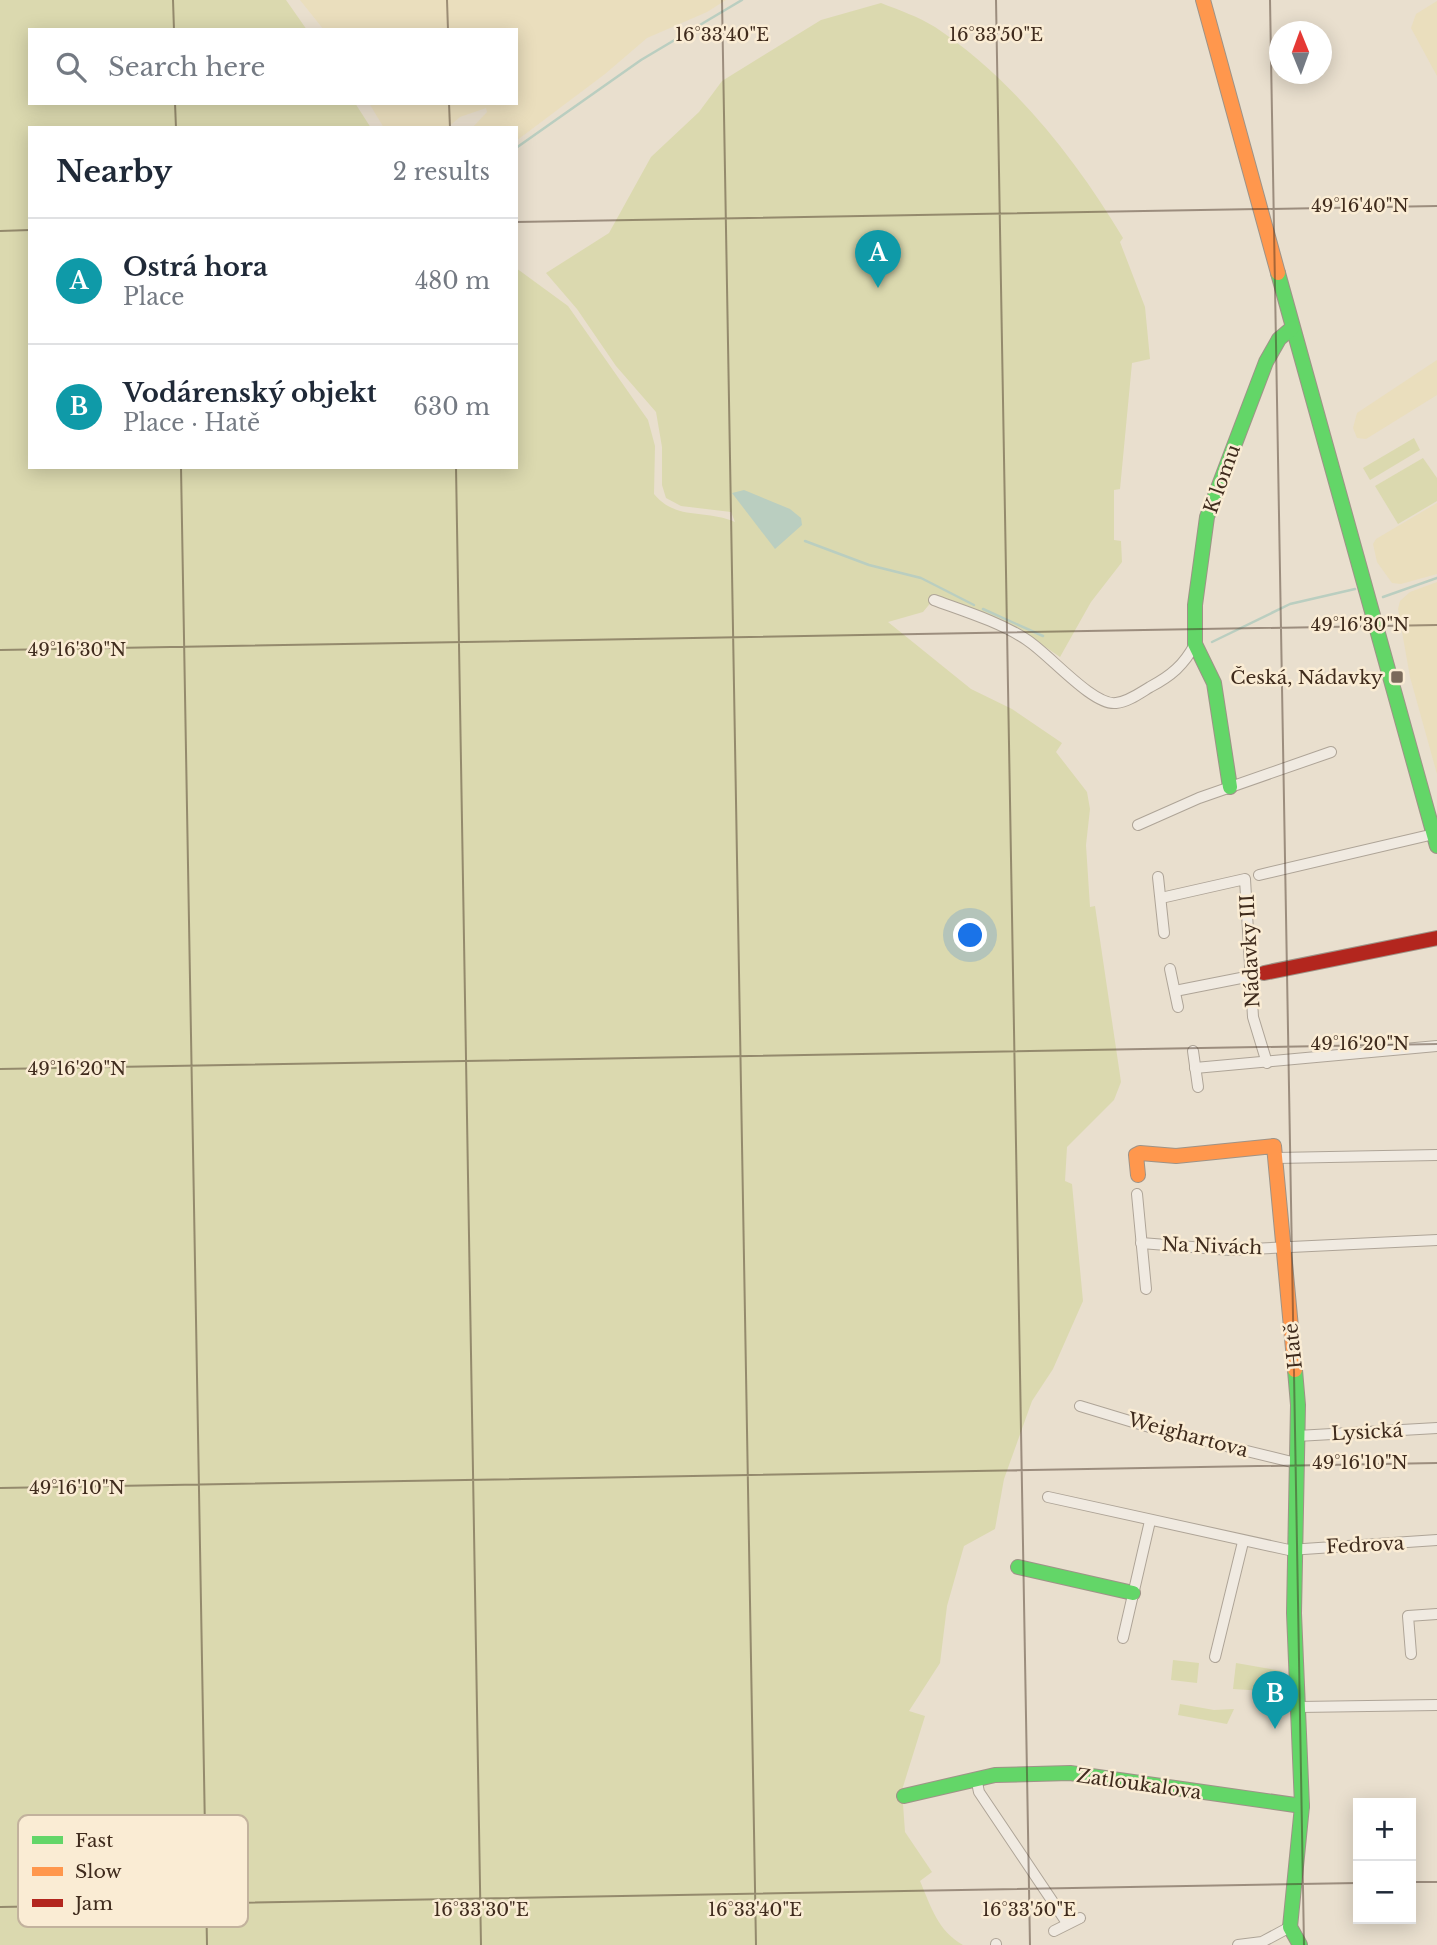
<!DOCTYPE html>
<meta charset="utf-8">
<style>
:root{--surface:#fff;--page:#f2f2f3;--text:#1f2937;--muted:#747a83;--line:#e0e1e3;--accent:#7a6a5b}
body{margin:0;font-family:"Libre Baskerville",serif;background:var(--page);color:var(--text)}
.controls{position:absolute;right:21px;bottom:21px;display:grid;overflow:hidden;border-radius:0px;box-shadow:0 4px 18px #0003}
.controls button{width:63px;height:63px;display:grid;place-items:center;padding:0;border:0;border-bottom:2px solid var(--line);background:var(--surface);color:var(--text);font:35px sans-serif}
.compass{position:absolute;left:1269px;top:21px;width:63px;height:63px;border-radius:50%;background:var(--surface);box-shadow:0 4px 18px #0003;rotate:359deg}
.you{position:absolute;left:971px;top:936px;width:24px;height:24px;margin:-18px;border:5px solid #fff;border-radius:50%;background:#1a73e8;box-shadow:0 0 0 10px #1a73e833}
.badge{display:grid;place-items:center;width:46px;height:46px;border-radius:50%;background:var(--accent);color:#fff;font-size:23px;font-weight:700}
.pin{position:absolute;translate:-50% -58px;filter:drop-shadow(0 2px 4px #0008)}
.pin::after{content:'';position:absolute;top:37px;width:24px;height:21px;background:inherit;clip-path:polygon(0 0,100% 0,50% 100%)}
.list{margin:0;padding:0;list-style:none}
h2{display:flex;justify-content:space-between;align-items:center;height:91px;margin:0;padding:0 28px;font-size:30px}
h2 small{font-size:23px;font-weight:400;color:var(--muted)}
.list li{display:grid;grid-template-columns:46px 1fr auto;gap:21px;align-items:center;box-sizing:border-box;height:126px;padding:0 28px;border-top:2px solid var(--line)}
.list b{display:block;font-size:26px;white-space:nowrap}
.list p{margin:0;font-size:23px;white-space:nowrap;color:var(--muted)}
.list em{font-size:23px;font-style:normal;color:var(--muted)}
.icon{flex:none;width:38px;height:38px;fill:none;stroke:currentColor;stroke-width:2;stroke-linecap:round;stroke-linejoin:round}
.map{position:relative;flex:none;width:1437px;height:1945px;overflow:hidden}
.search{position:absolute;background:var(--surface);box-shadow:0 4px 18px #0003;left:28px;top:28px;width:490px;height:77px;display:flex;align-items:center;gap:18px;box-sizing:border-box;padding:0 24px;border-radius:0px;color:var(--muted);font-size:26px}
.panel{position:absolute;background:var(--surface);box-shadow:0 4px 18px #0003;left:28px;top:126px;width:490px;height:343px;border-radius:0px}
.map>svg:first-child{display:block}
</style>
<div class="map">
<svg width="1437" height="1945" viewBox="0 0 1437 1945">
<rect width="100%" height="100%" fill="#e9dfce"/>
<g fill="#eadebd">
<polygon points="300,0 726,0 707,12 647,38 605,74 516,141 516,128 472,128 487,112 486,108 460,117 447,128 384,128 369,103 516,103 516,30 324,30"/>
<polygon points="1437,1 1437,76 1411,28 1416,14"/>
<polygon points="1437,360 1437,395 1366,439 1357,438 1353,428 1357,413"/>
<polygon points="1437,503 1437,574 1401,584 1392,583 1377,562 1373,544 1376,539"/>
<polygon points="1437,582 1437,774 1410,677 1398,609 1400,601 1410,592"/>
</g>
<g fill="#dbd9af">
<path d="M0 0H286L307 30H30V103H355L371 128H30V467H516V268L568 306 648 420 655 446 654 494C676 521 706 509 735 522L731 512 681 506 666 498 662 485V447L656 412 616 366 577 309 546 273 609 233 651 157 699 112 722 81 821 20 881 3C899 10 919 17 935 27 1013 79 1076 159 1123 238L1120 242 1145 307 1150 359 1132 363 1120 489 1114 490V540L1121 541 1122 562 1091 602 1060 657 1025 633 937 595 923 612 888 622 971 689 1012 709 1062 743 1056 752 1087 792 1090 809 1086 845 1090 907 1095 906 1121 1082 1114 1100 1067 1147 1065 1181 1072 1184 1083 1301 1053 1369 1032 1401 1004 1479 995 1529 964 1546 947 1606 940 1663 909 1711 925 1716 902 1790 905 1832 932 1872 920 1881C931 1907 938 1931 963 1945H0Z"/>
<polygon points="1414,438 1420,450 1370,480 1363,468"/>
<polygon points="1423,458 1437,478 1437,501 1398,524 1375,486"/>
<polygon points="1173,1660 1199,1663 1197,1683 1171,1680"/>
<polygon points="1236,1663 1282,1671 1281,1692 1233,1689"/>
<polygon points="1180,1704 1214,1710 1234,1709 1227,1724 1178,1715"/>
</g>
<polygon fill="#bacec0" points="744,490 790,509 801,518 802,525 775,549 732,493"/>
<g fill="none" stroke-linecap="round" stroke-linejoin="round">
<g stroke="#bacec0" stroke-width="2.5">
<polyline points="516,148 641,60 742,0"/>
<polyline points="805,541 869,565 921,578 974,605"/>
<polyline points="1383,597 1437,578"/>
<polyline points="983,609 1043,636"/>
<polyline points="1212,642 1290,604 1355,589"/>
</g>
<defs>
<g id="street">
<path d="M934 600C964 611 1000 622 1027 640 1050 655 1093 706 1116 703 1128 702 1140 693 1150 687 1171 676 1184 665 1195 644"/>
<polyline points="1138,825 1199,798 1331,752"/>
<polyline points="1259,875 1434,834"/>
<polyline points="1158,877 1164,933"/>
<polyline points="1161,898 1245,879 1253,1017 1267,1063"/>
<polyline points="1170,969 1178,1007"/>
<polyline points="1175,991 1251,976"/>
<polyline points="1193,1051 1198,1087"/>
<polyline points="1195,1068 1437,1046"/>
<polyline points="1276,1158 1437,1155"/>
<polyline points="1137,1194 1146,1289"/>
<polyline points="1141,1243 1230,1250 1437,1240"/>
<polyline points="1080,1406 1156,1429 1296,1463"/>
<polyline points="1297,1436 1437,1428"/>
<polyline points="1048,1497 1289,1550 1437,1540"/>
<polyline points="1123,1638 1150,1521"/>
<polyline points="1411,1654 1408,1616 1437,1614"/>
<polyline points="1215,1657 1243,1542"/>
<polyline points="1299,1707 1437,1705"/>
<polyline points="976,1778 979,1792 1067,1923"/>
<polyline points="1054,1931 1080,1918"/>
<polyline points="996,1944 996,1945"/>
<polyline points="1238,1945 1262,1942 1290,1927"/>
</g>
<g id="fast">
<polyline points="1278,273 1437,846"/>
<polyline points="1230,787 1214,683 1195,644 1195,605 1207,517 1266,362 1279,339 1292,328"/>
<polyline points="1295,1370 1298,1405 1294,1613 1302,1806 1290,1927 1300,1945"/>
<polyline points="1018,1567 1133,1593"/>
<polyline points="904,1796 995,1775 1070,1773 1302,1806"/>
</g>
<g id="slow">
<polyline points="1203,0 1278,273"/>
<polyline points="1138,1175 1136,1155 1140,1153 1176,1156 1274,1146 1295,1370"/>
</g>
<polyline id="jam" points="1264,973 1437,938"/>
</defs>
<use href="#street" stroke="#aea497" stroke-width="12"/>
<use href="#fast" stroke="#9e9387" stroke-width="16"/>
<use href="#slow" stroke="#9e9387" stroke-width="16"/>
<use href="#jam" stroke="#9e9387" stroke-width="16"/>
<use href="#street" stroke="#f0eae1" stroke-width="10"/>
<use href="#fast" stroke="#63d668" stroke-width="14"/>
<use href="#slow" stroke="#ff974d" stroke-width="14"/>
<use href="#jam" stroke="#b3261e" stroke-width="14"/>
</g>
<path fill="none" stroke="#3f2b1d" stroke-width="2" stroke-opacity="0.45" d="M173 0 174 30M447 0 448 30M722 0 756 1945M996 0 1030 1945M1270 0 1304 1945M175 103 176 128M449 103 450 128M516 222 1437 206M0 231 30 230M181 467 207 1945M456 467 481 1945M0 650 1437 625M0 1069 1437 1044M0 1488 1437 1463M1411 1882H1437M0 1907 1358 1883"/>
<rect fill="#7a6a5b" stroke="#faecd4" stroke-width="2.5" x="1390" y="670" width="14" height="14" rx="3.5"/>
<g text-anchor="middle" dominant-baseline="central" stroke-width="5" stroke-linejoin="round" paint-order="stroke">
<g font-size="19" fill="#3f2b1d" stroke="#faecd4">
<text transform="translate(1222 479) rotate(-70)">K lomu</text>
<text transform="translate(1250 951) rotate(-93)">Nádavky III</text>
<text transform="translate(1212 1246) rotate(2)">Na Nivách</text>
<text transform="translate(1293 1346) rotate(-96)">Hatě</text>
<text transform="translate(1367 1432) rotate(-3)">Lysická</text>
<text transform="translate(1188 1435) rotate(15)">Weighartova</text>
<text transform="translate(1365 1545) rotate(-3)">Fedrova</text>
<text transform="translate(1139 1784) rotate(8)">Zatloukalova</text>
</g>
<g font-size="19" fill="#3f2b1d" stroke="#faecd4" text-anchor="end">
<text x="1383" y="677">Česká, Nádavky</text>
</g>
</g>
<rect x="18" y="1815" width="230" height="112" rx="10" fill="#faecd4" stroke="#c2b29d" stroke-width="2"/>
<rect x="32" y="1836" width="31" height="8" fill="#63d668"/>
<rect x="32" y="1867" width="31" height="9" fill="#ff974d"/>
<rect x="32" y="1899" width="31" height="8" fill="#b3261e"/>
<g font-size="19" fill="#3f2b1d">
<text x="75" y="1847">Fast</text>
<text x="75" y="1878">Slow</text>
<text x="75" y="1910">Jam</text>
</g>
<g font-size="18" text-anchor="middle" fill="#3f2b1d" stroke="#faecd4" stroke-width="5" stroke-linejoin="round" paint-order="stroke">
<text x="722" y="41">16°33'40"E</text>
<text x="996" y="41">16°33'50"E</text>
<text x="1360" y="212">49°16'40"N</text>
<text x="1360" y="631">49°16'30"N</text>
<text x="77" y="656">49°16'30"N</text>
<text x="1360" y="1050">49°16'20"N</text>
<text x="77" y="1075">49°16'20"N</text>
<text x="1360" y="1469">49°16'10"N</text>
<text x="77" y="1494">49°16'10"N</text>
<text x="481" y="1916">16°33'30"E</text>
<text x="755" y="1916">16°33'40"E</text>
<text x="1029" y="1916">16°33'50"E</text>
</g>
</svg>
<div class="controls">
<button>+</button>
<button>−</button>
</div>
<svg class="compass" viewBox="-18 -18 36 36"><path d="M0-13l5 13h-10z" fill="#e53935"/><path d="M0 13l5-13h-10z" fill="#747a83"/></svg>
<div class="you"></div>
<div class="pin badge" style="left:878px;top:288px;background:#0f9aa8">A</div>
<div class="pin badge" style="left:1275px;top:1729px;background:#0f9aa8">B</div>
<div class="search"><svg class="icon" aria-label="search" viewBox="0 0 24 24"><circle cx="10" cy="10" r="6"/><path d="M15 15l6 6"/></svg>Search here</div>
<section class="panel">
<h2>Nearby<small>2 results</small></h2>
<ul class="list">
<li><span class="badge" style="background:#0f9aa8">A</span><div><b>Ostrá hora</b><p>Place</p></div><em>480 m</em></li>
<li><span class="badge" style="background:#0f9aa8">B</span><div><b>Vodárenský objekt</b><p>Place · Hatě</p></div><em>630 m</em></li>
</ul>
</section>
</div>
